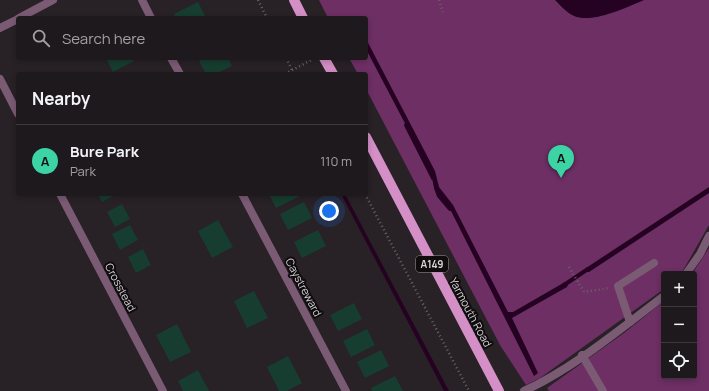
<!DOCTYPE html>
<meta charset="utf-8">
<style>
:root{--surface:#1e191c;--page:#2b2629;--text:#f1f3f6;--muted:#a1a0a3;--line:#3c383b;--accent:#3cd4a4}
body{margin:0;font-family:Manrope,sans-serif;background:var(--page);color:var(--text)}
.controls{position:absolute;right:12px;bottom:12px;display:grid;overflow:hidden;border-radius:4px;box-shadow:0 2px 6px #0003}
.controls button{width:36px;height:36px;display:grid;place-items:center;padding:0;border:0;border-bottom:1px solid var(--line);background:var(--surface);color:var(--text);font:20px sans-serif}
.you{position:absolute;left:329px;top:211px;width:14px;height:14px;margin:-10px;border:3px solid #fff;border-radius:50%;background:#1a73e8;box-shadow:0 0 0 6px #1a73e833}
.badge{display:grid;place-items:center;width:26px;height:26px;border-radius:50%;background:var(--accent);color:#111;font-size:13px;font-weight:700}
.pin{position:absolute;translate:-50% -33px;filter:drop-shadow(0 1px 2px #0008)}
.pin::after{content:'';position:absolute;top:21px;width:14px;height:12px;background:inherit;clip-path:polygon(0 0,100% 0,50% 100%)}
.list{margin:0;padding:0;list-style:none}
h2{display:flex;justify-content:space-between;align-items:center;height:52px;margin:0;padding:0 16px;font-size:17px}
h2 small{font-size:13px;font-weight:400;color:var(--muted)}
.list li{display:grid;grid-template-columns:26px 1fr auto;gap:12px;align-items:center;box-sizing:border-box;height:72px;padding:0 16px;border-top:1px solid var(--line)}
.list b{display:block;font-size:15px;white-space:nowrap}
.list p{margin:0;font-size:13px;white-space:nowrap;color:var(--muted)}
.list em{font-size:13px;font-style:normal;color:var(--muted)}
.icon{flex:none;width:22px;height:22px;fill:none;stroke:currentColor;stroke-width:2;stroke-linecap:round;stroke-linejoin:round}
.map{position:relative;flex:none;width:709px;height:391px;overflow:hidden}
.search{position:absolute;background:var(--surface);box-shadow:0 2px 6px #0003;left:16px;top:16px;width:352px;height:44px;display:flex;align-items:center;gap:10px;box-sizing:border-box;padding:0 14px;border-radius:4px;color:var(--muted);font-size:15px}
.panel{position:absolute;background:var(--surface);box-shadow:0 2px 6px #0003;left:16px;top:72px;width:352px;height:124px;border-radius:4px}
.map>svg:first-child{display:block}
</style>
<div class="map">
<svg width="709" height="391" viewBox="0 0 709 391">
<rect width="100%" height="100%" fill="#282126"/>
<g fill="#6d2f64">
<polygon points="319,0 709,0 709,225 681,274 664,274 664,289 540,378 526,385 500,345 366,89 366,74 358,74 349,58 366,58 366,18 328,18"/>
<polygon points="709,248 709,391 549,391 547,388 624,333 664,301 664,376 694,376 694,274 692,274"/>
</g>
<g fill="#260222">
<path d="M555 0H644C627 7 593 24 574 16 566 12 561 6 555 0Z"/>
<polygon points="366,39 435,171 439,187 453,205 508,312 513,312 565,282 569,282 567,287 512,318 538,373 534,376 451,211 434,188 431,173 366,49"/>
<polygon points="709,187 709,193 589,272 585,272 586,268"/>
<polygon points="341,194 345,194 449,391 444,391"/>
</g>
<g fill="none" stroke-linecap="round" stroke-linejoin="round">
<g stroke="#260222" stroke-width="4">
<polyline points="406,125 433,178"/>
<polyline points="436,188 439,196 450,209"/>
<polyline points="564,285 588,269"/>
</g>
</g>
<g fill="#163d2f">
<polygon points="198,2 206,18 176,18 174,14"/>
<polygon points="106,58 132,58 134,61 113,72"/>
<polygon points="206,58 228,58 232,66 215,74 206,74 199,61"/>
<polygon points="98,194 117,194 102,202"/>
<polygon points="269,194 299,194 300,196 276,208"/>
<polygon points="304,202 312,218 288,230 280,214"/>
<polygon points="122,204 130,219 115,227 107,212"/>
<polygon points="218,220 233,247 212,258 198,231"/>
<polygon points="130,225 138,240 120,250 112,234"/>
<polygon points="318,230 326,246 302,258 294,242"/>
<polygon points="143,249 151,265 136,273 128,257"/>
<polygon points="254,291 268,318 247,328 234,301"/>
<polygon points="354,303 362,319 338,331 330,315"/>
<polygon points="177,324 191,352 170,362 156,335"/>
<polygon points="367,329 375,345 351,357 343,341"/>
<polygon points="381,350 389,366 365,378 357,362"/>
<polygon points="288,356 302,383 287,391 279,391 267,367"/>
<polygon points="198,370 209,391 183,391 178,381"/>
<polygon points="395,376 403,391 372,391 371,388"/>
</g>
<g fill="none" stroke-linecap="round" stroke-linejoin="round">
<g stroke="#6a6469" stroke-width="2.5" stroke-dasharray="1 3" stroke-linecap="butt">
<polyline points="258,0 267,18"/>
<polyline points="439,0 443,12"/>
<polyline points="286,58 294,74"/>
<polyline points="285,74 313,59"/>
<polyline points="365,194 469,391"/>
<polyline points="569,267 584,292 609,288"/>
</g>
<g stroke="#7b5a74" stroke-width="8">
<polyline points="686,274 700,254 709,236"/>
<polyline points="630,322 618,286 654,263"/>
<polyline points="582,355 603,391"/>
<path d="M524 391C574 368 620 329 664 296"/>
</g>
<g stroke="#7b5a74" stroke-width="8">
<polyline points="142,0 151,18"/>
<polyline points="19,18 53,0"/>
<polyline points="0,28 18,19"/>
<polyline points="171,58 180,74"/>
<polyline points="0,79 18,114"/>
<polyline points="60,194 163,391"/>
<polyline points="242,194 346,391"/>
</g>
<g stroke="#d38fc6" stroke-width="10">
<polyline points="294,0 303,18"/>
<polyline points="324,58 333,74"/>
<polyline points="366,137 499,391"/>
</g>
</g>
<g text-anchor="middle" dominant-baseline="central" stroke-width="4" stroke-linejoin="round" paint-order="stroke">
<rect fill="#0f0c0e" stroke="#9c979b" stroke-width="1" x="416" y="256" width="32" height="16" rx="3"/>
<g font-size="10" font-weight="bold" fill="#d8d3d7">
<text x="432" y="264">A149</text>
</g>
<g font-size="11" fill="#d8d3d7" stroke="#0f0c0e">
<text transform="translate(121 287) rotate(62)">Crosstead</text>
<text transform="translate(304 287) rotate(62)">Caystreward</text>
<text transform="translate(471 312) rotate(62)">Yarmouth Road</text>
</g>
</g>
</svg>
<div class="controls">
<button>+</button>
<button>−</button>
<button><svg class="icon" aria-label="locate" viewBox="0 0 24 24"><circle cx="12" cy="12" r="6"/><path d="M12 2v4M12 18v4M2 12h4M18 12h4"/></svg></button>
</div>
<div class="you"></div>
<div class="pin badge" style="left:561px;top:178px">A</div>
<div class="search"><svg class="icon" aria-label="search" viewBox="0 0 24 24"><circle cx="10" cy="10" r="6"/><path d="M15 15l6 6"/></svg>Search here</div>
<section class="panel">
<h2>Nearby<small></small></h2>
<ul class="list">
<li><span class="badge">A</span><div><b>Bure Park</b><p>Park</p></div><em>110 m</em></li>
</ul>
</section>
</div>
